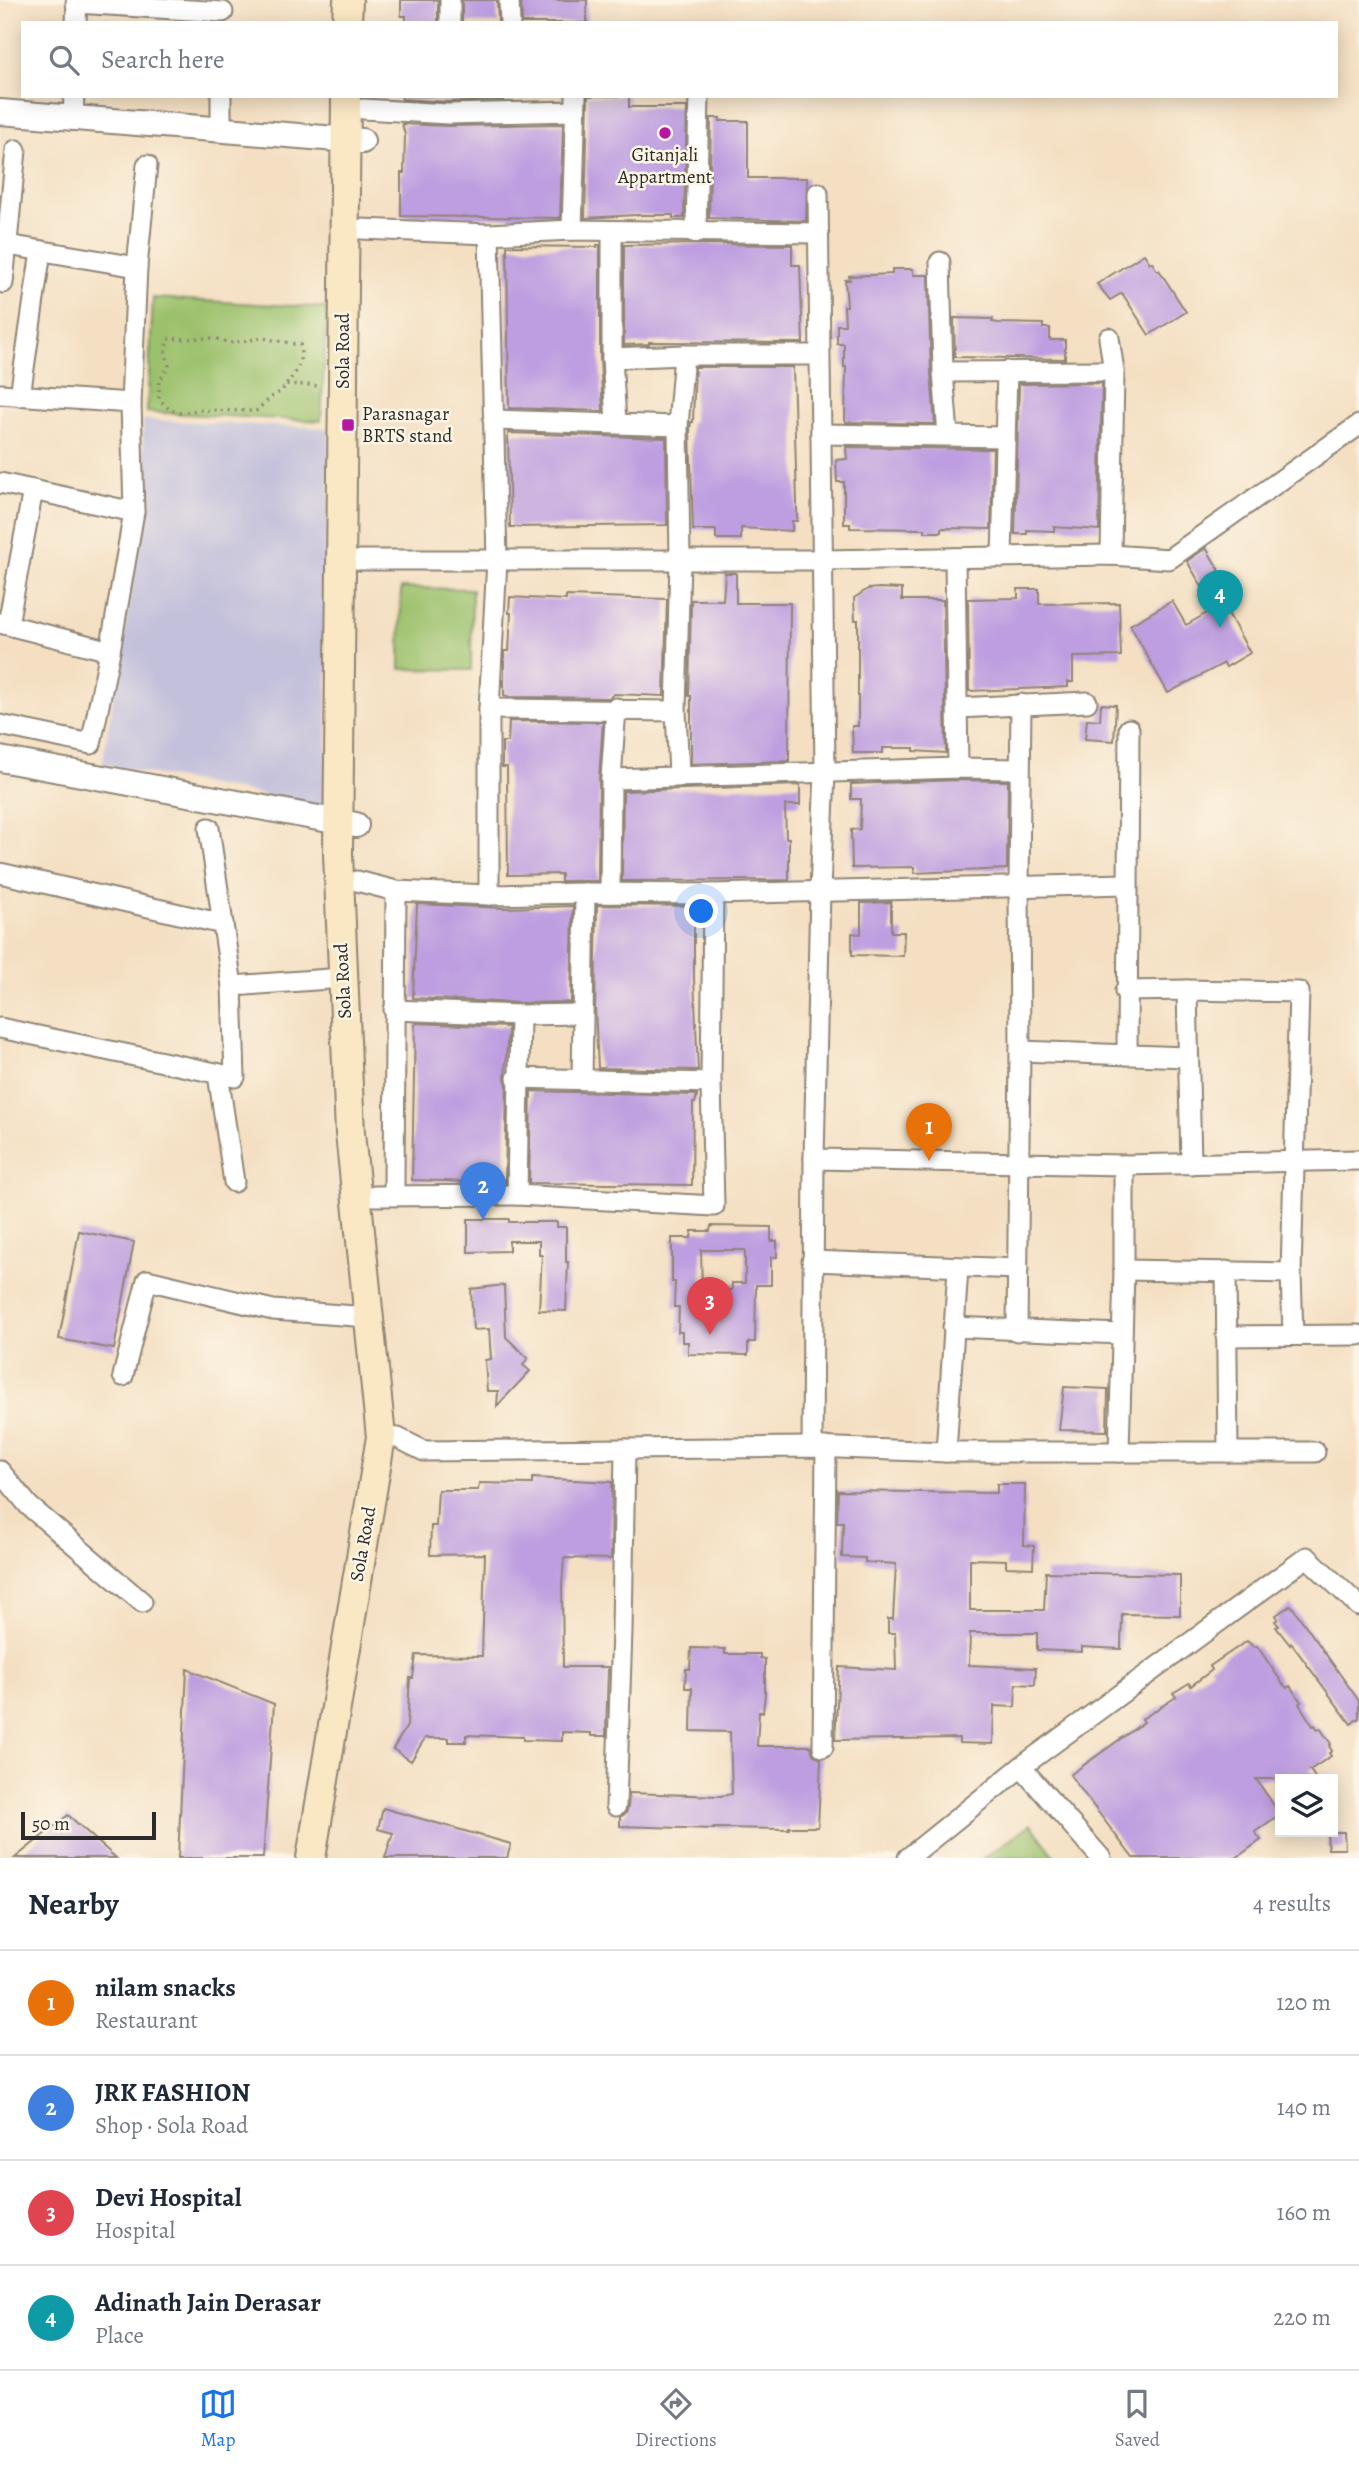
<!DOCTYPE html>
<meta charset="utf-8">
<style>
:root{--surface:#fff;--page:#f6f6f7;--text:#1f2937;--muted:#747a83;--line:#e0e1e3;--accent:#1a73e8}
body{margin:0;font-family:Alegreya,serif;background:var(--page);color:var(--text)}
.controls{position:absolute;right:21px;bottom:21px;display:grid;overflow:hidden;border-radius:0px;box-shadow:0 4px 18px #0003}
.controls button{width:63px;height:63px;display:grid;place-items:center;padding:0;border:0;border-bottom:2px solid var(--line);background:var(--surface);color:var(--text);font:35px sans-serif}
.scale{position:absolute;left:21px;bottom:18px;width:135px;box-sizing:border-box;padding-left:7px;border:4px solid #2b2b2b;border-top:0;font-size:19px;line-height:24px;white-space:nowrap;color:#2b2b2b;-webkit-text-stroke:5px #fcf5e5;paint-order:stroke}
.you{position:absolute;left:702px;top:912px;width:24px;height:24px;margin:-18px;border:5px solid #fff;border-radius:50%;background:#1a73e8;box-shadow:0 0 0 10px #1a73e833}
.badge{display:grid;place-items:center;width:46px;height:46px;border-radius:50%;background:var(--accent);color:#fff;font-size:23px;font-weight:700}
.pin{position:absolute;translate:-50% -58px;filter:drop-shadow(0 2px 4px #0008)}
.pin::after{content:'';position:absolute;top:37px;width:24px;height:21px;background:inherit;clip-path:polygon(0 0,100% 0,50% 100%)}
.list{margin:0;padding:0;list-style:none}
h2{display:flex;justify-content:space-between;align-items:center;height:91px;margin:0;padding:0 28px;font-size:30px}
h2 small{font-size:23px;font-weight:400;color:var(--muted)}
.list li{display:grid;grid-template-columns:46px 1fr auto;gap:21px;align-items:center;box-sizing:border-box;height:105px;padding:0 28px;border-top:2px solid var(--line)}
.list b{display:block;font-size:26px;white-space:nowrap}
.list p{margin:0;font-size:23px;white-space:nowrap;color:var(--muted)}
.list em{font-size:23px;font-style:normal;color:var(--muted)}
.icon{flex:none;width:38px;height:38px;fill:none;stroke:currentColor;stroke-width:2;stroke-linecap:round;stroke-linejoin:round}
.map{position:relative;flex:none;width:1359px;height:1858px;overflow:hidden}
.search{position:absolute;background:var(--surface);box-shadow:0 4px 18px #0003;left:21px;right:21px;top:21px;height:77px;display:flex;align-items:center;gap:18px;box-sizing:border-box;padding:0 24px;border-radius:0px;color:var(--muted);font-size:26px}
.sheet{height:511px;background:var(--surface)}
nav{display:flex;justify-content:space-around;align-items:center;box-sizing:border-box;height:98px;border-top:2px solid var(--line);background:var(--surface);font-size:19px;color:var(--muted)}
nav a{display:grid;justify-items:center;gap:4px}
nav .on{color:var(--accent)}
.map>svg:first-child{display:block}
</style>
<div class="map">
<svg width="1359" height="1858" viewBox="0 0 1359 1858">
<rect width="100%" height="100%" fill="#fcf5e5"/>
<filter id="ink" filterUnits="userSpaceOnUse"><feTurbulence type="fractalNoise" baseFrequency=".0143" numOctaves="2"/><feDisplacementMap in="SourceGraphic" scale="14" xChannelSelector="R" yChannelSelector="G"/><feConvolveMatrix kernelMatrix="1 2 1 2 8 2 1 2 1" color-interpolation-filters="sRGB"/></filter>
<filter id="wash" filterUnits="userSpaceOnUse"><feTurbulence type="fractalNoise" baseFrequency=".00686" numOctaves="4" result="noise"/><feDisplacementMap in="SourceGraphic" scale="28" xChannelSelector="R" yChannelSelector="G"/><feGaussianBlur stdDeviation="1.57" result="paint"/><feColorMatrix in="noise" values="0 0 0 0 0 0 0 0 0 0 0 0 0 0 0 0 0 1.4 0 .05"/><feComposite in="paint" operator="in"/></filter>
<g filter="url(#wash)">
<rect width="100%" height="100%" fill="#f4dfc2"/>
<polygon fill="#c3c0db" points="143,420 330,428 326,807 102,764 145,514"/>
<g fill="#9bc16c" stroke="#63764c" stroke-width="2">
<polygon points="153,298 327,308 321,421 147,412"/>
<polygon points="401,588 472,589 471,670 400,669"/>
<polygon points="1031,1824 1056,1858 984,1858"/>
</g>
<g id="blocks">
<g fill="#be9ee0" fill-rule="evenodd">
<polygon points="401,0 438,0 438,23 406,23 406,16 401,16"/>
<polygon points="462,0 497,0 498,23 462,23"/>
<polygon points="521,0 587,0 587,23 522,23"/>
<polygon points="401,96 503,96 503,100 448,102 402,99"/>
<polygon points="588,96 629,96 629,107 687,107 684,218 673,218 673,215 636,215 585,218"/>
<polygon points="711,118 720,118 720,121 748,121 748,178 807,178 806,221 709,218"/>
<polygon points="402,124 448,126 563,124 560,218 401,216 401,173 404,173 405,135"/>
<polygon points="707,244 792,245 792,265 800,265 803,343 649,342 649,344 624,345 624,245"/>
<polygon points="597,245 600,245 600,358 603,411 509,408 507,246 597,247"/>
<polygon points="1144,254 1150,263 1152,262 1157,271 1159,270 1186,312 1149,335 1122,293 1110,300 1097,284"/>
<polygon points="892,269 913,269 913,275 928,275 931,372 935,424 846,422 845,420 846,367 844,367 844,344 837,344 837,325 845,325 844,306 847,306 845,280 850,280 849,276 892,274"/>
<polygon points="954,318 993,319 992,322 999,323 1043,324 1043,328 1050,328 1050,340 1065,340 1065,359 955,357"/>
<polygon points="695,367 793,367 797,503 797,521 792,521 792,531 741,528 741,539 716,539 716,530 693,530 690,429 691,422 693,422"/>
<polygon points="1102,383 1099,530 1054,527 1054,531 1027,530 1027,534 1015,534 1019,384"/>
<polygon points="508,433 666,438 667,525 510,527"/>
<polygon points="846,447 993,449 991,529 941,528 941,532 925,532 925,529 850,528 850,524 844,524 844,482 837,482 836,460 847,459"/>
<polygon points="1206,548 1232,592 1212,604 1187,561"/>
<polygon points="725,573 736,573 736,603 790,603 789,761 691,764 691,696 689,696 691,600 723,600"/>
<polygon points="879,588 902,589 902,600 943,600 946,753 914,751 914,748 883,748 883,753 853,753 852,726 858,726 858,620 855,620 854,598 868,589"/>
<polygon points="1018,589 1039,589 1039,604 1119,603 1121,656 1073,657 1073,682 1068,682 1068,687 969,691 968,599 1018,598"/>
<polygon points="566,596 667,599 664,696 614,694 609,698 509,697 504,695 504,651 509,651 511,613 509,613 510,597 566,600"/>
<polygon points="1172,601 1186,625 1223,604 1250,653 1226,667 1224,663 1168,693 1130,625"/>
<polygon points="1101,704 1116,705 1114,741 1085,739 1087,719 1100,720"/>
<polygon points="509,721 603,722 599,779 598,881 561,881 561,874 508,875 507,767 502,767 502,742 508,742"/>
<polygon points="958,780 1008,781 1007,869 914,873 914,867 852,868 851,830 860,829 861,799 851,799 851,784"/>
<polygon points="800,785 800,805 785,805 786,838 789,838 789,880 622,881 623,791"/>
<polygon points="891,902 891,932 904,932 903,956 852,955 852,933 861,934 861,903"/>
<polygon points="417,904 504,908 573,906 571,1002 520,1003 413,998"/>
<polygon points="597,905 697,906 697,920 694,920 694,978 698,1070 598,1068 595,1007"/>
<polygon points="415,1023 508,1027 505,1078 507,1084 505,1183 412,1180"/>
<polygon points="531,1091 697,1095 695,1103 693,1103 692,1185 529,1183"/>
<polygon points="468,1219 509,1219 509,1222 557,1222 557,1227 566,1227 566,1262 568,1262 566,1311 539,1310 542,1255 539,1255 539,1241 509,1241 509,1251 468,1252"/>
<path d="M711 1226 771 1227V1241H777V1257H771V1285H756L755 1342H748V1355L688 1354V1342H682V1332H678L679 1307H674L675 1282H672V1238H691L692 1231H710ZM701 1250H745V1283H732V1290H702Z"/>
<polygon points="79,1231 134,1242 114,1349 59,1339"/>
<polygon points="504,1285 506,1337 528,1358 523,1365 530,1371 497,1406 498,1391 487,1391 485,1360 491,1359 489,1329 473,1330 471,1289"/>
<polygon points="1064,1387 1108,1389 1107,1431 1059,1430"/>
<polygon points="532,1478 612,1482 611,1559 564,1558 562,1585 563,1667 608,1667 606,1736 591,1736 591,1733 562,1732 562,1741 523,1740 523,1737 466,1735 466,1742 449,1742 449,1738 425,1738 411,1761 393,1749 407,1726 410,1678 413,1678 416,1655 482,1656 485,1554 430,1555 431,1526 436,1526 438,1490 478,1490 479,1483 532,1484"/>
<polygon points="997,1484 1025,1484 1024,1545 1034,1546 1033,1568 1006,1567 1006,1560 970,1559 970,1610 1044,1610 1046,1572 1180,1575 1180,1615 1122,1614 1121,1649 1082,1647 1082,1652 1037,1650 1037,1633 970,1633 969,1665 1036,1668 1035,1685 1016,1684 1015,1707 994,1706 993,1744 959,1743 959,1738 835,1740 839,1667 896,1670 895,1633 888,1633 888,1619 893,1619 896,1564 865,1562 865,1558 842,1557 843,1522 837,1522 838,1491 997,1493"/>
<polygon points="1291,1605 1359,1701 1359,1718 1351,1724 1291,1643 1290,1645 1276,1627 1279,1626 1275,1621 1278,1619 1276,1615"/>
<polygon points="1247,1641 1254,1647 1257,1646 1283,1684 1287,1688 1290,1686 1301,1702 1299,1704 1313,1726 1315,1725 1318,1730 1320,1728 1331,1744 1329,1746 1332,1751 1329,1753 1331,1756 1310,1770 1316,1779 1256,1779 1280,1814 1255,1832 1261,1840 1236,1858 1133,1858 1070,1775 1144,1722 1142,1719 1176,1697 1173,1693 1189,1683 1191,1686 1212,1670 1210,1666"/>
<polygon points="691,1648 725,1649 725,1654 760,1654 760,1658 765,1659 765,1694 763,1712 759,1712 757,1746 811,1746 813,1754 821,1759 818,1827 789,1827 789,1829 714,1828 714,1829 620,1826 620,1817 626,1813 628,1807 629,1793 721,1796 732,1794 730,1732 691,1731 692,1688 685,1688 686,1669 690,1669"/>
<polygon points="187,1669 274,1704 263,1858 178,1858"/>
<polygon points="383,1808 511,1844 507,1858 385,1858 393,1833 378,1829"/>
<polygon points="68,1815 116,1858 15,1858"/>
<polygon points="1327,1832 1344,1832 1345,1849 1328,1849"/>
</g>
</g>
</g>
<g filter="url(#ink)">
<use href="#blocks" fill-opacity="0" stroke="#908576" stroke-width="2"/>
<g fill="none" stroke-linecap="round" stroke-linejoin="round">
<defs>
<g id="minor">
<polyline points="509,0 510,23"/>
<polyline points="76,3 223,12"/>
<polyline points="76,23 77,0"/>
<polyline points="450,23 450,0"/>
<polyline points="363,109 448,114 575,111"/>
<polyline points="73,118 74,96"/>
<polyline points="221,129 221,96"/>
<polyline points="361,229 489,234"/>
<polyline points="572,230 576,96"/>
<polyline points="612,232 612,358 616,422"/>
<polyline points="696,233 699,96"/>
<polyline points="8,245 137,267"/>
<polyline points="940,262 943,372 948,435"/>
<polyline points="3,283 16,150"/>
<polyline points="1109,338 1114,371 1111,555"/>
<polyline points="612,358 684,355 819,355"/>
<polyline points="943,372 1114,371"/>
<polyline points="0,394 131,403 134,512 0,483"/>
<polyline points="20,396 41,251"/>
<polyline points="131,403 137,267 147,165"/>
<polyline points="493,420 678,426"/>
<polyline points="821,434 1005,437"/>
<polyline points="1002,557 1007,371"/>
<polyline points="955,558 958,768"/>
<polyline points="360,560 823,560 1111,555 1169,559 1359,425"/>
<polyline points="0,623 110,651 91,744 0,725"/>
<polyline points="8,624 33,490"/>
<polyline points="110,651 134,512"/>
<polyline points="958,708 1087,702"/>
<polyline points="489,709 676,711"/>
<polyline points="679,775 676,711 680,560 678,426 684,355"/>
<polyline points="611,779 958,768 1019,769"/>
<polyline points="0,873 223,924"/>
<polyline points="357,881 396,891 489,895 585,893 713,894 1127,884"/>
<polyline points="610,893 611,779 616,708"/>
<polyline points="489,895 489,709 497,560 489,234 572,230 818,233"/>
<polyline points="232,986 343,978"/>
<polyline points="1187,990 1191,1164"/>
<polyline points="1125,991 1187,990 1299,992 1291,1273 1293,1335"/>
<polyline points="394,1010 520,1015 582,1014"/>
<polyline points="0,1028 235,1077 232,986 209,828"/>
<polyline points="1020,1051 1187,1057"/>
<polyline points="1127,1055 1129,729"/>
<polyline points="218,1074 234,1182"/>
<polyline points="517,1078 711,1083"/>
<polyline points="582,1079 585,893"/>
<polyline points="814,1159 1124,1165 1359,1160"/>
<polyline points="394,1186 396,891"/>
<polyline points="517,1195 520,1015"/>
<polyline points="374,1196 517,1195 714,1206 711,1083 713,894"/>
<polyline points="812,1261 1018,1269"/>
<polyline points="1124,1270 1291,1273"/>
<polyline points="1226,1271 1228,1452"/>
<polyline points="953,1327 1121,1334"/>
<polyline points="1017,1331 1020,1051 1019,885 1021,704"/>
<polyline points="1226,1336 1359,1335"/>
<polyline points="123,1376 147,1280 273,1310 369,1317"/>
<polyline points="381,1437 398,1438 424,1451 812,1447 946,1452 1315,1452"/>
<polyline points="812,1447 814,1159 820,891 825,772 818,193"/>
<polyline points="946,1452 958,1268"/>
<polyline points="1119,1452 1124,1270 1124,1165"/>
<polyline points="0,1471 29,1506 142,1602"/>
<polyline points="823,1747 826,1447"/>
<polyline points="1021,1767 1101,1858"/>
<polyline points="616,1806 622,1631 625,1449"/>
<polyline points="908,1858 1021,1767 1307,1557 1359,1606"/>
</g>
<g id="tertiary">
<polyline points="0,112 362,141"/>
<polyline points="0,759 356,825"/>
</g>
<g id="secondary">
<polyline points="347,23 348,0"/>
<polyline points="311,1858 381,1437 350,1133 338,854 346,96"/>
</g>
</defs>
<use href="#minor" stroke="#908576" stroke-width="23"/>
<use href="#tertiary" stroke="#908576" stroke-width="28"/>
<use href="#secondary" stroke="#908576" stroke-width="32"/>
<path stroke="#908576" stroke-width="3.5" stroke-dasharray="2 5" stroke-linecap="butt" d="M286 384C297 373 303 361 300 345L263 338 230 343 214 338 168 339 165 350 169 366 159 381V399L170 410 179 413 197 410 256 411 271 397 282 391 286 384 321 386"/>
<use href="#minor" stroke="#fff" stroke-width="19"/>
<use href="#tertiary" stroke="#fff" stroke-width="24"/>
<use href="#secondary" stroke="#fae7c3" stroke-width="28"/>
</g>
</g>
<g fill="#b5179e" stroke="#fcf5e5" stroke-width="2.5">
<circle cx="665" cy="133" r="7"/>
<rect x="341" y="418" width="14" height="14" rx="3.5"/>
</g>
<g text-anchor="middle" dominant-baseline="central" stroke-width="5" stroke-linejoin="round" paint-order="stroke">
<g font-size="19" fill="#2b2b2b" stroke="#fcf5e5">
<text x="665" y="155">Gitanjali<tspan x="665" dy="22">Appartment</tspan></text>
<text x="362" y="414" text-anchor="start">Parasnagar<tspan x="362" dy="22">BRTS stand</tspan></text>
</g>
<g font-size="19" fill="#2b2b2b" stroke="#fcf5e5">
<text transform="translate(343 351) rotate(-90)">Sola Road</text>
<text transform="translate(343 981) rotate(-93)">Sola Road</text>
<text transform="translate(363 1544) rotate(-80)">Sola Road</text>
</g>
</g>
</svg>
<div class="controls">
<button><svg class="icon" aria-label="layers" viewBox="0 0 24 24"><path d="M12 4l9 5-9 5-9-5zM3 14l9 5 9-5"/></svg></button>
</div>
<div class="scale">50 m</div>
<div class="you"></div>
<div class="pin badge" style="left:929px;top:1161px;background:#e8710a">1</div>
<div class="pin badge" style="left:483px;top:1220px;background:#3f7fe0">2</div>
<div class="pin badge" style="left:710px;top:1335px;background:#e0444e">3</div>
<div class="pin badge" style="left:1220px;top:628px;background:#0f9aa8">4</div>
<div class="search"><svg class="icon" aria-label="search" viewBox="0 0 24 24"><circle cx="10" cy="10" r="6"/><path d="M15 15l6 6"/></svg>Search here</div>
</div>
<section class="sheet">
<h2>Nearby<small>4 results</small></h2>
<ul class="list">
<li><span class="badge" style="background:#e8710a">1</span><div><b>nilam snacks</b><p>Restaurant</p></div><em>120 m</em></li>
<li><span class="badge" style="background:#3f7fe0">2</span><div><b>JRK FASHION</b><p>Shop · Sola Road</p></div><em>140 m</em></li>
<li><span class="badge" style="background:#e0444e">3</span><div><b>Devi Hospital</b><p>Hospital</p></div><em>160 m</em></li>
<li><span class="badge" style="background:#0f9aa8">4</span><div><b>Adinath Jain Derasar</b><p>Place</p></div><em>220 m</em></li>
</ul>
</section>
<nav>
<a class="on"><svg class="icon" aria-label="map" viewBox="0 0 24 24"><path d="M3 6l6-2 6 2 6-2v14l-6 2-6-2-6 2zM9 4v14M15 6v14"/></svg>Map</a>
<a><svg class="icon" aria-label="directions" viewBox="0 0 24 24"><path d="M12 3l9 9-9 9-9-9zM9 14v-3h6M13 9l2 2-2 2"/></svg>Directions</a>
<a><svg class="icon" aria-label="saved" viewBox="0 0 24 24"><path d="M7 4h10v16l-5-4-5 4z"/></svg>Saved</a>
</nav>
